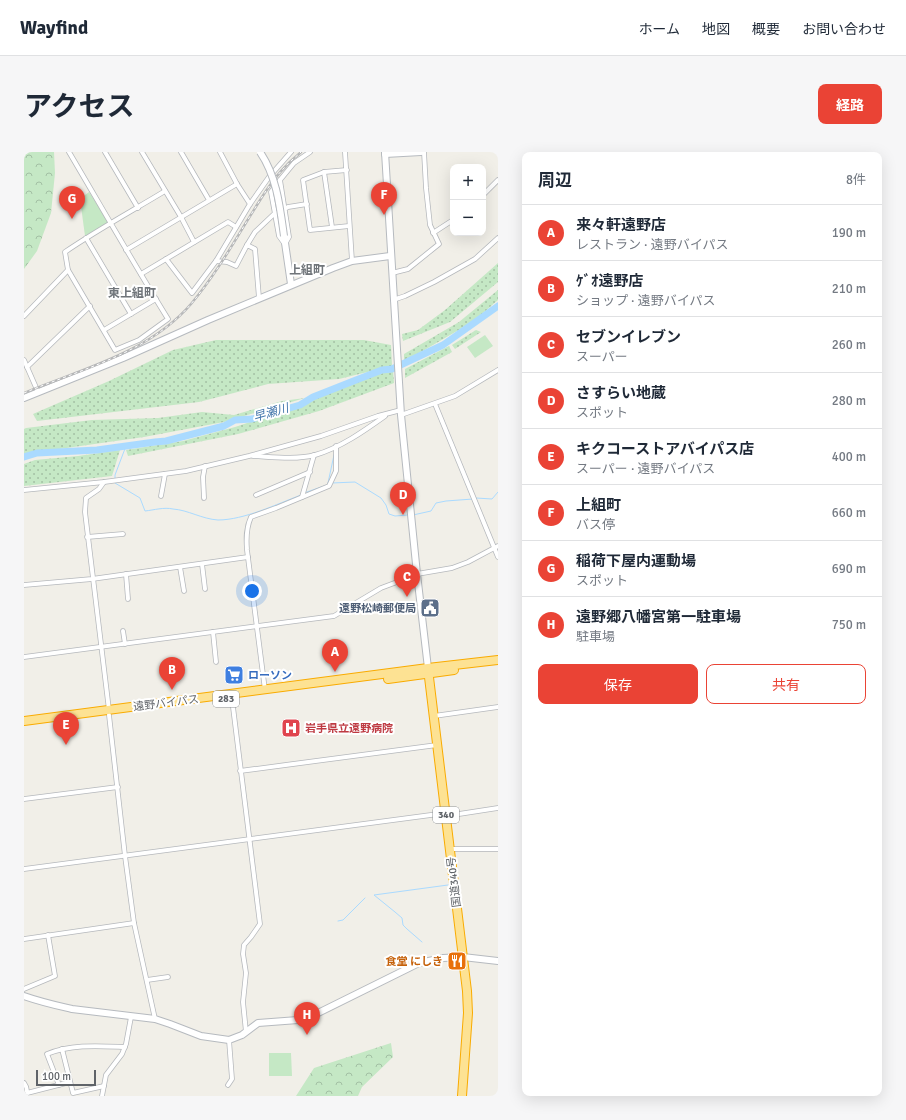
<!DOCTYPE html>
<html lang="ja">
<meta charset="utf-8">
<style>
:root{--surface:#fff;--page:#f6f6f7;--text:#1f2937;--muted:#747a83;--line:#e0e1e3;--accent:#ea4335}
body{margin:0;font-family:Signika,"Noto Sans JP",sans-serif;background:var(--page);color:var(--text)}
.controls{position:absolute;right:12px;top:12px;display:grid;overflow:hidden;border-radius:8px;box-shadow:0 4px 16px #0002}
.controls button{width:36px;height:36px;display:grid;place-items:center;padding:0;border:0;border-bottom:1px solid var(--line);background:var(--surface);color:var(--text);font:20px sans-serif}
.scale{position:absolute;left:12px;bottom:10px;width:60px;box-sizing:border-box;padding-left:4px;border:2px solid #5f6368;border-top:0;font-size:11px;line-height:14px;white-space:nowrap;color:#5f6368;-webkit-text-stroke:3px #fff;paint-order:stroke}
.you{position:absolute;left:228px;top:439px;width:14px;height:14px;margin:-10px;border:3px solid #fff;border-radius:50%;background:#1a73e8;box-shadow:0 0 0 6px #1a73e833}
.badge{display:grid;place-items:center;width:26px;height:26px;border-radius:50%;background:var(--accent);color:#fff;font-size:13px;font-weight:700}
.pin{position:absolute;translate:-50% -33px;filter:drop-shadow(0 1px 2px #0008)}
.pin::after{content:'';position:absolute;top:21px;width:14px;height:12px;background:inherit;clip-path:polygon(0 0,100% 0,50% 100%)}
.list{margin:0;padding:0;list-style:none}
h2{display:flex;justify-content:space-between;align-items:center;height:52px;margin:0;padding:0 16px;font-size:17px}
h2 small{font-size:13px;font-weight:400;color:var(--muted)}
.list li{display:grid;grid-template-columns:26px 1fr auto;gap:12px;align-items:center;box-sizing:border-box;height:56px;padding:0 16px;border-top:1px solid var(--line)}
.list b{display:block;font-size:15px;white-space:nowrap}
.list p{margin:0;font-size:13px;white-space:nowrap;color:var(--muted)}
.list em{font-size:13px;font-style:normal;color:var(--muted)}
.actions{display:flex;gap:8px;padding:12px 16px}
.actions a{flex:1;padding:9px 0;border:1px solid var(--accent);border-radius:8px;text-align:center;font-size:14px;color:var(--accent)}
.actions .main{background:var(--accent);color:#fff}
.map{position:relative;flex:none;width:474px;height:944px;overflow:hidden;border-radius:8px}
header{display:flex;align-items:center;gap:24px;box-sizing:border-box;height:56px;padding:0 20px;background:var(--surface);border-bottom:1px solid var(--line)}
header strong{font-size:19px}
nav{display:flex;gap:22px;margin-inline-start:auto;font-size:14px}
.intro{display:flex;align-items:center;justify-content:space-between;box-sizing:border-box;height:96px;padding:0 24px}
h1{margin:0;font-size:28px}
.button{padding:10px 18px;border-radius:8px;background:var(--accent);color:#fff;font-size:14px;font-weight:700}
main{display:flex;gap:24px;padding:0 24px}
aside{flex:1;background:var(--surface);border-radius:8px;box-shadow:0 4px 16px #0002}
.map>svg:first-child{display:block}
</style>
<header>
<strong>Wayfind</strong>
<nav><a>ホーム</a><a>地図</a><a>概要</a><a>お問い合わせ</a></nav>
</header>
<div class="intro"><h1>アクセス</h1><a class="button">経路</a></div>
<main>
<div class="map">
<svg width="474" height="944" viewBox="0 0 474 944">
<defs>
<pattern id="grass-dots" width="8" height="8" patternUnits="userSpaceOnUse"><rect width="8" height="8" fill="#c5e8c5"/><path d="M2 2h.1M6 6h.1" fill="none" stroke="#a3c0a4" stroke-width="1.8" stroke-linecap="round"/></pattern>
<pattern id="forest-crowns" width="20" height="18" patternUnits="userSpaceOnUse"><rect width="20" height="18" fill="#c5e8c5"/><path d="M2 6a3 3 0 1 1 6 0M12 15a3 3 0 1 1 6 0" fill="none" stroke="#a3c0a4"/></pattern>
</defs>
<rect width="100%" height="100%" fill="#f1efe8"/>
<g fill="url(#grass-dots)">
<polygon points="474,111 474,130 426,170 379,189 378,182 394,178 421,158"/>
<polygon points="474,138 474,148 450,169 380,210 380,202 435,170"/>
<polygon points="452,178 457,180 431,197 428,193"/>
<polygon points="192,188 340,188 367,193 368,214 315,227 244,232 175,250 13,269 9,262 85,229 149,198"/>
<polygon points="425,194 428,200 381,226 381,217"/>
<polygon points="369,218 370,231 295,259 214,282 104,304 102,298 159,289 211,275 277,253 332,229"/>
<polygon points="281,246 200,270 120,285 0,302 0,277 2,276 68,268 134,266 178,260 210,263 258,249"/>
<polygon points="96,298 88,324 0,334 0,312 11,308 54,304"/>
</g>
<g fill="url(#forest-crowns)">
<polygon points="0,0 30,0 31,21 27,61 13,99 0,117"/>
<polygon points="367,891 369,905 338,935 334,944 272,944 290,916"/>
</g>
<g fill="#c5e8c5">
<polygon points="65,40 85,71 61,84 56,47"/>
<polygon points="461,183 469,194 451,206 443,195"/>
<polygon points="245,901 267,901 268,924 245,924"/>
</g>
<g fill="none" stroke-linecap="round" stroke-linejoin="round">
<g stroke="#aadaff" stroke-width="1">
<polyline points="91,328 91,323 102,294"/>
<path d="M91 331 116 346 121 359C130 358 140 355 149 357 164 358 178 367 194 368 220 368 253 352 277 343"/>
<polyline points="304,331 310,303"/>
<polyline points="308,331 331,330 357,346 362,353 365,362 371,364 384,363"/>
<polyline points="280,341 303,333"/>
<polyline points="452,346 468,347 474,340"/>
<polyline points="389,363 407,359 412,351 422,349 449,347"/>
<polyline points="314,769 319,768 341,746"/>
<polyline points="398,790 383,777 379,773 378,766 371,760 350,743 424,733"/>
</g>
<polyline stroke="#aadaff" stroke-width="7" points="0,305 13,301 73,298 131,290 142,289 200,274 211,268 228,267 276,253 289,245 332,228 358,218 368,217 419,193 474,154"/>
<defs>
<g id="street">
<path d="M45 0C78 56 110 112 144 167L115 188 91 198 44 118 41 100C73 78 108 59 141 39"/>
<polyline points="81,0 114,56"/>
<polyline points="118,0 157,65 170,90"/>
<polyline points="157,0 185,48"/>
<polyline points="196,0 213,32 226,52"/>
<polyline points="321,0 328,109"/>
<polyline points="323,18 300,20 279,28 286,78 325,74"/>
<polyline points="300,20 308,75"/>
<polyline points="256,28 270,11 286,0"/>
<polyline points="459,43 474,28"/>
<polyline points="259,58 264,55 283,52"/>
<polyline points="409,81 429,68"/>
<polyline points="62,86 107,162"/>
<polyline points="260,91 255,84 247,40 256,28 265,85 261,92"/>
<polyline points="223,93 231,80 249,63 252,61"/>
<polyline points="102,98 213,32"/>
<polyline points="142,107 168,141 192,109 226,52 245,25 267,0"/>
<polyline points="192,109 203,110 212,114 223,93 231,97 235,146"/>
<polyline points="368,121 384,117 415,92 406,73 402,36 400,0"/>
<polyline points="117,122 204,70 212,75"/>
<polyline points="369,148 381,144 410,130 451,107 474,86"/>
<polyline points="0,164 44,118"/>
<polyline points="80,178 132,147"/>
<polyline points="0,208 14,240"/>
<polyline points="3,215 66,154"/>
<polyline points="411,252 474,405"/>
<polyline points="377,263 431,244 474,218"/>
<path d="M229 304C249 305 271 308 291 303 316 296 340 279 361 264"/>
<polyline points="80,330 75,337 62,346 61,360 85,558"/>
<polyline points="0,338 80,330 162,319 225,304 297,284 354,264 377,258"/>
<polyline points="232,343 286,320"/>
<polyline points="137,344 141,322"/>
<polyline points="278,345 290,303"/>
<polyline points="180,346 179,325 181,314"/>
<polyline points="63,385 99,382"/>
<polyline points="178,412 181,437"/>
<polyline points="156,415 160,439"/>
<polyline points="102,422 104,447"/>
<polyline points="0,433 68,427 224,405"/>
<polyline points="99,479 101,492"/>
<polyline points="189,480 192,510"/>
<polyline points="0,505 310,464 357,436 381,427 393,422 428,416 444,410 474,394"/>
<path d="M241 538 223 398C222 386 222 376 227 365L252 356 305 334 312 319V294"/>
<polyline points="208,547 236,772 227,785 220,793 219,802 222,821 219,850 222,880"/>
<polyline points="85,563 101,704 110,771 131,867"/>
<polyline points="410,564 474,555"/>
<polyline points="216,619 413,593"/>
<polyline points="0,647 94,635"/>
<polyline points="422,664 474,656"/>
<polyline points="426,697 474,697"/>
<polyline points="0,717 422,661"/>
<polyline points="0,787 110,771"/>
<polyline points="123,828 144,825"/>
<polyline points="0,837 31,824 24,783"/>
<polyline points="38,897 49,941 80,934"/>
<path d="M0 931C3 935 4 939 2 944"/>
<path d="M35 933 23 902C48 892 74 894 101 895"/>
<polyline points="204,933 208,927 205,888"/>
<polyline points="3,941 46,930"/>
<polyline points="78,944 82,923 98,902 102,892 107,865"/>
</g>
<g id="secondary">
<polyline points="361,0 377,263 393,422 404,516"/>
<polyline points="361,2 397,0"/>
<polyline points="260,84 267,132"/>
<polyline points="0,246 99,206 184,168 309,116 328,109 366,104"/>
<path d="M0 844C17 850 31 853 48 857L131 867 146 872 177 884 205 888 218 883 234 871 274 868 286 865 395 811 419 806 439 805 474 809"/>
</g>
<g id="highway">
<polyline points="404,517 443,839 444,861 438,944"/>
<polyline points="364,527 430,518"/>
<polyline points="0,569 404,516 474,508"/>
</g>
</defs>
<use href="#street" stroke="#b5b8bc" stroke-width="5.5"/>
<use href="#secondary" stroke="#b6babf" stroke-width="8"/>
<use href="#highway" stroke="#f9ab00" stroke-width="10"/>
<use href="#street" stroke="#fff" stroke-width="4"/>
<use href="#secondary" stroke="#fff" stroke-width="6"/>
<use href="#highway" stroke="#fde293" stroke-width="8"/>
<defs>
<path id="rail" d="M0 241C57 217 125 201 167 152 189 126 206 97 223 69 235 50 246 30 262 14 266 9 272 5 277 0"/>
</defs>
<use href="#rail" stroke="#b6b7b8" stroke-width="2.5"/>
<use href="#rail" stroke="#fff" stroke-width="1" stroke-dasharray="3" stroke-linecap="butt"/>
<defs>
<path id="secondary-bridge" d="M236 0C253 25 256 55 260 84"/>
</defs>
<use href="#secondary-bridge" stroke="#b6babf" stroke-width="8" stroke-linecap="butt"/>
<use href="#secondary-bridge" stroke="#fff" stroke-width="6"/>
</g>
<defs>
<symbol id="civic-square" viewBox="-11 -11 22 22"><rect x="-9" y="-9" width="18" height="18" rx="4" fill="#5c6f8a" stroke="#fff"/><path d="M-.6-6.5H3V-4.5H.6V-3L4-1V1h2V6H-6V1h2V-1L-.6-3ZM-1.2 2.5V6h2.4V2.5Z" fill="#fff"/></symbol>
<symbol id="supermarket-square" viewBox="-11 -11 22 22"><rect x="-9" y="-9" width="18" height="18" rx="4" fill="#3f7fe0" stroke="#fff"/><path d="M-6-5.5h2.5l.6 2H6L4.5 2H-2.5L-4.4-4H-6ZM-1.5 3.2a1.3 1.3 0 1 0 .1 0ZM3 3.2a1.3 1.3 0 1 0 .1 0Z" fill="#fff"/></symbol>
<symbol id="hospital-square" viewBox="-11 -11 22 22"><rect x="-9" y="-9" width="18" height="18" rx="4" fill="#e0444e" stroke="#fff"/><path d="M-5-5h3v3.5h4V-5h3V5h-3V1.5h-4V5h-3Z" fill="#fff"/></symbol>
<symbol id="restaurant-square" viewBox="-11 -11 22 22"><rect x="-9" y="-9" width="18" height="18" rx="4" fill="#e8710a" stroke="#fff"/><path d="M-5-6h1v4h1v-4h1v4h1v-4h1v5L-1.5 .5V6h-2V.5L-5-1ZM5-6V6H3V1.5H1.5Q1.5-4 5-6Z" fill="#fff"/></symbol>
</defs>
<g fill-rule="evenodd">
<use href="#civic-square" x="395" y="445" width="22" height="22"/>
<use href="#supermarket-square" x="199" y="512" width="22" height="22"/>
<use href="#hospital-square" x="256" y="565" width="22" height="22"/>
<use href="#restaurant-square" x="422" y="798" width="22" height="22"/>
</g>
<g text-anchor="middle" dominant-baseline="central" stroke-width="4" stroke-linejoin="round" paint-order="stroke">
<g fill="#fff" stroke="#8f9295" stroke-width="1">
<rect x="189" y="539" width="26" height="16" rx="3"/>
<rect x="409" y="655" width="26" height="16" rx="3"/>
</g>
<g font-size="10" font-weight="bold" fill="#5f6368">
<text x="202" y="547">283</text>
<text x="422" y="663">340</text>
</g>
<g font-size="11" font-weight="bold" fill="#4e5e75" stroke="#fff" text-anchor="end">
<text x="392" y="456">遠野松崎郵便局</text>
</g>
<g font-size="11" font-weight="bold" fill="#366cbe" stroke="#fff" text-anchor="start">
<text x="224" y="523">ローソン</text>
</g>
<g font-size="11" fill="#5f6368" stroke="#fff">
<text transform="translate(142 551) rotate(-7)">遠野バイパス</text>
<text transform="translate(430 730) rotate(-97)">国道340号</text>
</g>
<g font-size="11" font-weight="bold" fill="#be3a42" stroke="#fff" text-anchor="start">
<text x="281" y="576">岩手県立遠野病院</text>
</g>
<g font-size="11" font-weight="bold" fill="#c56008" stroke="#fff" text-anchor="end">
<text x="419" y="809">食堂 にしき</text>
</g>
<g font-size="12" font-weight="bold" fill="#70757a" stroke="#fff">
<text x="283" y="118">上組町</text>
<text x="108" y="141">東上組町</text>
</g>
<g font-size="12" font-style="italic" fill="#4174aa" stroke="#fff">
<text transform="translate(247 261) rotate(-16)">早瀬川</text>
</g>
</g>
</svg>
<div class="controls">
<button>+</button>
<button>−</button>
</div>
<div class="scale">100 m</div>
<div class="you"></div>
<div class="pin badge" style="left:311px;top:520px">A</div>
<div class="pin badge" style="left:148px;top:538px">B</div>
<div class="pin badge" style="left:383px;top:445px">C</div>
<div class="pin badge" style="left:379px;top:363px">D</div>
<div class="pin badge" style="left:42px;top:593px">E</div>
<div class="pin badge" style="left:360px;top:63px">F</div>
<div class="pin badge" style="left:48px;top:67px">G</div>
<div class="pin badge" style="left:283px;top:883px">H</div>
</div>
<aside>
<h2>周辺<small>8件</small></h2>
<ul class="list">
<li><span class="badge">A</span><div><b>来々軒遠野店</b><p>レストラン · 遠野バイパス</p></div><em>190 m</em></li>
<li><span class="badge">B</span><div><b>ｹﾞｵ遠野店</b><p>ショップ · 遠野バイパス</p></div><em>210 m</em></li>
<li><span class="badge">C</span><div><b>セブンイレブン</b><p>スーパー</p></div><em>260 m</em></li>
<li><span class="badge">D</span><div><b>さすらい地蔵</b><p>スポット</p></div><em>280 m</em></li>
<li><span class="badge">E</span><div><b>キクコーストアバイパス店</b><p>スーパー · 遠野バイパス</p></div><em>400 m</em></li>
<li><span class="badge">F</span><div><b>上組町</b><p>バス停</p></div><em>660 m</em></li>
<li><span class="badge">G</span><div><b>稲荷下屋内運動場</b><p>スポット</p></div><em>690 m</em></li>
<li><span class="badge">H</span><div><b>遠野郷八幡宮第一駐車場</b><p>駐車場</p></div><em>750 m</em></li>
</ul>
<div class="actions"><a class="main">保存</a><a>共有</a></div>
</aside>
</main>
